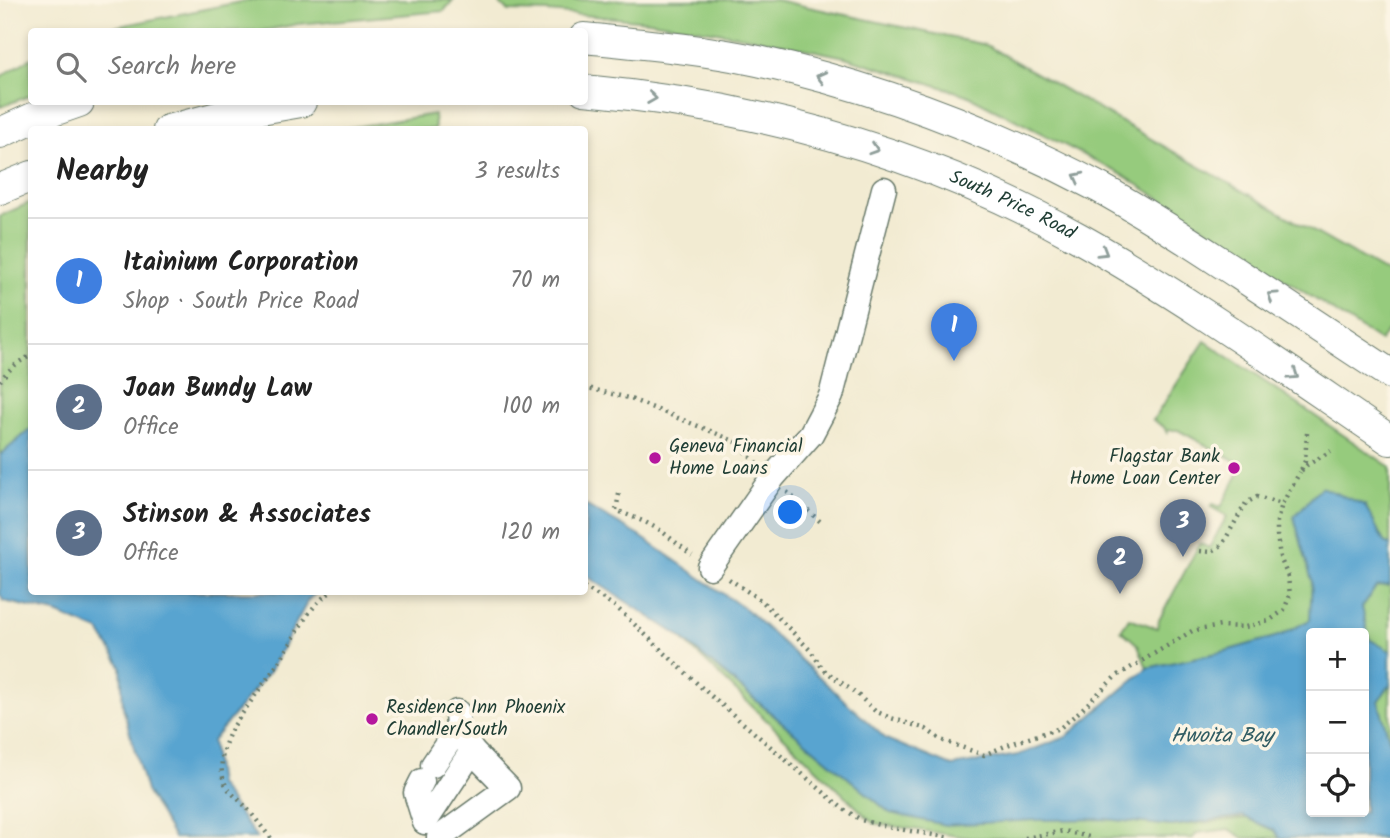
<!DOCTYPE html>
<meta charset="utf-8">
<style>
:root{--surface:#fff;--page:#f2f2f2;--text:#222;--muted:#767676;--line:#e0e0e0;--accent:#db2777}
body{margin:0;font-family:Kalam,sans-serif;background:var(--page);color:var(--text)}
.controls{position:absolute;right:21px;bottom:21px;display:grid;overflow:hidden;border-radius:7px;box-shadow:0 4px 10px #0003}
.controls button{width:63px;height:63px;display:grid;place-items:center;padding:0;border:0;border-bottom:2px solid var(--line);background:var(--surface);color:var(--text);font:35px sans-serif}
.you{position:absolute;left:791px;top:513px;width:24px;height:24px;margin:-18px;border:5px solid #fff;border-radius:50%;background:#1a73e8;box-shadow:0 0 0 10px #1a73e833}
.badge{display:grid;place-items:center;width:46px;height:46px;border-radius:50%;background:var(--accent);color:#fff;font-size:23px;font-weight:700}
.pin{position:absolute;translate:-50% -58px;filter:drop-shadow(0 2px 4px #0008)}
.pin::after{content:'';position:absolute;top:37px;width:24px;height:21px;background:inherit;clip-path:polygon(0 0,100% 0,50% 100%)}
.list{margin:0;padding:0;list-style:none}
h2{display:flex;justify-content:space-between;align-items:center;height:91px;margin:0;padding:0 28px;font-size:30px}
h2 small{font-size:23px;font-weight:400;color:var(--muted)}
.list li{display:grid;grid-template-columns:46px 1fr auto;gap:21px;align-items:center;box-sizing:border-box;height:126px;padding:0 28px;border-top:2px solid var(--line)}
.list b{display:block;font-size:26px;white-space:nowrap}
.list p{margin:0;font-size:23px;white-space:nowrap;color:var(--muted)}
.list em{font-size:23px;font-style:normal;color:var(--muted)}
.icon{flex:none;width:38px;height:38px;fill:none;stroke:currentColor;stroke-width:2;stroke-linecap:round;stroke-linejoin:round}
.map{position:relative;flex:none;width:1390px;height:838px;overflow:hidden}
.search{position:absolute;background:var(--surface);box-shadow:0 4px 10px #0003;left:28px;top:28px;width:560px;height:77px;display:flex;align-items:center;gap:18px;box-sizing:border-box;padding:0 24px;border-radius:7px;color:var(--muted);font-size:26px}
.panel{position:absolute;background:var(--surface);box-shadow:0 4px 10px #0003;left:28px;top:126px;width:560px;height:469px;border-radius:7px}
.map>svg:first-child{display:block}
</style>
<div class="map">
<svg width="1390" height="838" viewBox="0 0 1390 838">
<rect width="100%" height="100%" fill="#fcf5e5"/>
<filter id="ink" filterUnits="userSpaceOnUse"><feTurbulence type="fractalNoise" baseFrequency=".0143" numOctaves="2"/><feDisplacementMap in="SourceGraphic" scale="14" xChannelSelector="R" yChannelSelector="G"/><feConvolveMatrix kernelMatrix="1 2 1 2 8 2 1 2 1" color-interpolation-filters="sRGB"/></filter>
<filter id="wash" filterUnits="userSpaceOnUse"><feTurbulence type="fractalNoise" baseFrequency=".00686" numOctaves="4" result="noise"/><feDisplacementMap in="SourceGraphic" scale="28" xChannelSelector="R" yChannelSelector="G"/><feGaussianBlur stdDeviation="1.57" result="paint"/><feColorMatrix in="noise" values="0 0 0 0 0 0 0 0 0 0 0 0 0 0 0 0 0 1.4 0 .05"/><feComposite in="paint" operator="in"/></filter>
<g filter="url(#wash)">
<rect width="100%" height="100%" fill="#f2ebd2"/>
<g fill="#96cb7d" stroke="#5a8458" stroke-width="2">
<polygon points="250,0 453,0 444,11 298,24 262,31 95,31"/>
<polygon points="498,0 776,0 986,45 1390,275 1390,328 1380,341 1123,175 967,95 845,57 753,38 649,21 548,12 509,11 501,5"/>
<polygon points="31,58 31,95 0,107 0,77"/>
<polygon points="434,114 435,129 342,129"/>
<polygon points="31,202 31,429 0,455 0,216"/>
<polygon points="1205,341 1390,467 1390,545 1384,542 1365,505 1294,517 1312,581 1310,620 1282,635 1222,652 1147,668 1138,645 1121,630 1129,618 1157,628 1159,620 1200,543 1209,548 1227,516 1211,507 1213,504 1221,507 1243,465 1178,430 1169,430 1167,433 1164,427 1153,420"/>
<polygon points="1390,585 1390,651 1389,652 1369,639 1362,607 1376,587"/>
<polygon points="678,635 890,813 1037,820 1105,819 1172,826 1248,818 1274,830 1280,838 1244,838 1229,829 1197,833 1193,838 971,838 873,823"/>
<polygon points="1390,685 1390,742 1378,701"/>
</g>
<g fill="#58a4d0" stroke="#3c7082" stroke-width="2" fill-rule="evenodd">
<polygon points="31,429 32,592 318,592 309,599 270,671 212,741 218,784 257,838 174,838 146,791 123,707 121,666 99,631 56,613 4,601 0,595 0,455"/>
<path d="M1321 487 1365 505 1384 542 1390 545V585L1376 587 1362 607 1369 639 1390 651V685L1378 701 1390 742V838H1280L1274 830 1243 816 1172 826 1105 819 1037 820 945 825 890 813 678 635 585 575V505L640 536 748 611 886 739 952 766 1018 755 1066 737 1147 668 1222 652 1282 635 1310 620 1312 581 1294 517ZM1364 633V812H1311V633Z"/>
</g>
</g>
<g filter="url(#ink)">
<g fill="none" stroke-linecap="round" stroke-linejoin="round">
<defs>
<g id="minor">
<polyline points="710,567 773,477 811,434 831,396 884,189"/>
<polyline points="433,765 458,728"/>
<polyline points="422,781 416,793 425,822"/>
<polyline points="425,822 472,751"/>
<polyline points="439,838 508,788 472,751 458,728 457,712"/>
</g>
<g id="major">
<path d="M584 38C642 44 701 49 758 61 877 87 992 131 1100 188 1148 214 1194 245 1240 275 1290 308 1340 341 1390 374"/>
<path id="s1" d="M584 90C757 106 927 153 1079 238 1186 298 1288 371 1390 440"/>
<polyline points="168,130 225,115 301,102"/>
<polyline points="0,133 33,118 79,102"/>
<polyline points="0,189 32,176"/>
</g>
</defs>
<use href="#minor" stroke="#697a6b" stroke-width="27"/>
<use href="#major" stroke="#697a6b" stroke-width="32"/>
<g stroke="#697a6b" stroke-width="4.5" stroke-dasharray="2 5" stroke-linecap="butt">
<path d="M0 381C7 371 20 359 32 356"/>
<polyline points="584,387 628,398 713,432 736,442 758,465"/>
<polyline points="1307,433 1305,461 1300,472 1307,465 1331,451"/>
<polyline points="787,492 823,524"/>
<polyline points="619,494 616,510 645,522 660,530 692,555"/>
<polyline points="1200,551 1211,552 1222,545 1246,503 1257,497 1282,504 1300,472"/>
<polyline points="729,579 762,601 811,651 823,669 858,695 875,711 891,718 926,729 941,740 984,755 1010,744 1060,728 1080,711 1115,677 1192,631 1221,626 1245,627 1269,621 1284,610 1290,595 1288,577 1280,557 1277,535 1277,521 1282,504"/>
<polyline points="584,587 616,607 702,688 842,808 861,820 887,827 951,838"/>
<path d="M271 838C262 828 255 817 246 807 239 799 227 791 224 781 218 764 224 742 233 727 249 703 267 680 283 656 297 634 308 606 331 592"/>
<polyline points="1025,838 1064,831 1093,838"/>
</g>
<use href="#minor" stroke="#fff" stroke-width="24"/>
<use href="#major" stroke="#fff" stroke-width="30"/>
</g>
<defs><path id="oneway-chevron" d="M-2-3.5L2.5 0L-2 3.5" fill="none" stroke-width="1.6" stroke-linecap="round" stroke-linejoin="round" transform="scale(1.75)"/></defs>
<g stroke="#8f9e9a">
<use href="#oneway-chevron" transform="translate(821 77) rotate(-166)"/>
<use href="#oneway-chevron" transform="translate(652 98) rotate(8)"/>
<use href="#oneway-chevron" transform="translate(874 149) rotate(18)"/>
<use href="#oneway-chevron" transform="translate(1078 177) rotate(-153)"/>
<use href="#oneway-chevron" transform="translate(1103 252) rotate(31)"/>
<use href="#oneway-chevron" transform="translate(1272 296) rotate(-146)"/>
<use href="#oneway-chevron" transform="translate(1294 375) rotate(34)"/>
</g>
</g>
<g fill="#b5179e" stroke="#fcf5e5" stroke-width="2.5">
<circle cx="655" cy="458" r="7"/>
<circle cx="1234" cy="468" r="7"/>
<circle cx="372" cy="719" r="7"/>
</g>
<g text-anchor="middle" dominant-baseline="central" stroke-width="7" stroke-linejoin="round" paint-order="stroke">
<g font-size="19" fill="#1f3d34" stroke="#fcf5e5">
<text stroke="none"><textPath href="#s1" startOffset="446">South Price Road</textPath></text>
</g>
<g font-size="19" fill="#1f3d34" stroke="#fcf5e5" text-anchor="start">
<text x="669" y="447">Geneva Financial<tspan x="669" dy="22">Home Loans</tspan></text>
<text x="1220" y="457" text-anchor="end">Flagstar Bank<tspan x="1220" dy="22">Home Loan Center</tspan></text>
<text x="386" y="708">Residence Inn Phoenix<tspan x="386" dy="22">Chandler/South</tspan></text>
</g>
<g font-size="21" font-style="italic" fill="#305c63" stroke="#fcf5e5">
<text x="1222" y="736">Hwoita Bay</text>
</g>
</g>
</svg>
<div class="controls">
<button>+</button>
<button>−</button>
<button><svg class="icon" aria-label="locate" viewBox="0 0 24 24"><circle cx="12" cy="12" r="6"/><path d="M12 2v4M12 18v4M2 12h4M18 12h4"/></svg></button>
</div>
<div class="you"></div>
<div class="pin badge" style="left:954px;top:361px;background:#3f7fe0">1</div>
<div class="pin badge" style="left:1120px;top:594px;background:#5c6f8a">2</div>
<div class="pin badge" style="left:1183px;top:557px;background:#5c6f8a">3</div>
<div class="search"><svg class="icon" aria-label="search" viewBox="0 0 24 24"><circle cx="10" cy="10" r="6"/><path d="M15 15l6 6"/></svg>Search here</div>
<section class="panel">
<h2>Nearby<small>3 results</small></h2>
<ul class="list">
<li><span class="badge" style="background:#3f7fe0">1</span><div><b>Itainium Corporation</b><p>Shop · South Price Road</p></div><em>70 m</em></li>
<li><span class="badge" style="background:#5c6f8a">2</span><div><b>Joan Bundy Law</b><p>Office</p></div><em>100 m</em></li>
<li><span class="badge" style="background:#5c6f8a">3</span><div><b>Stinson &amp; Associates</b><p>Office</p></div><em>120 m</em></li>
</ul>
</section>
</div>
